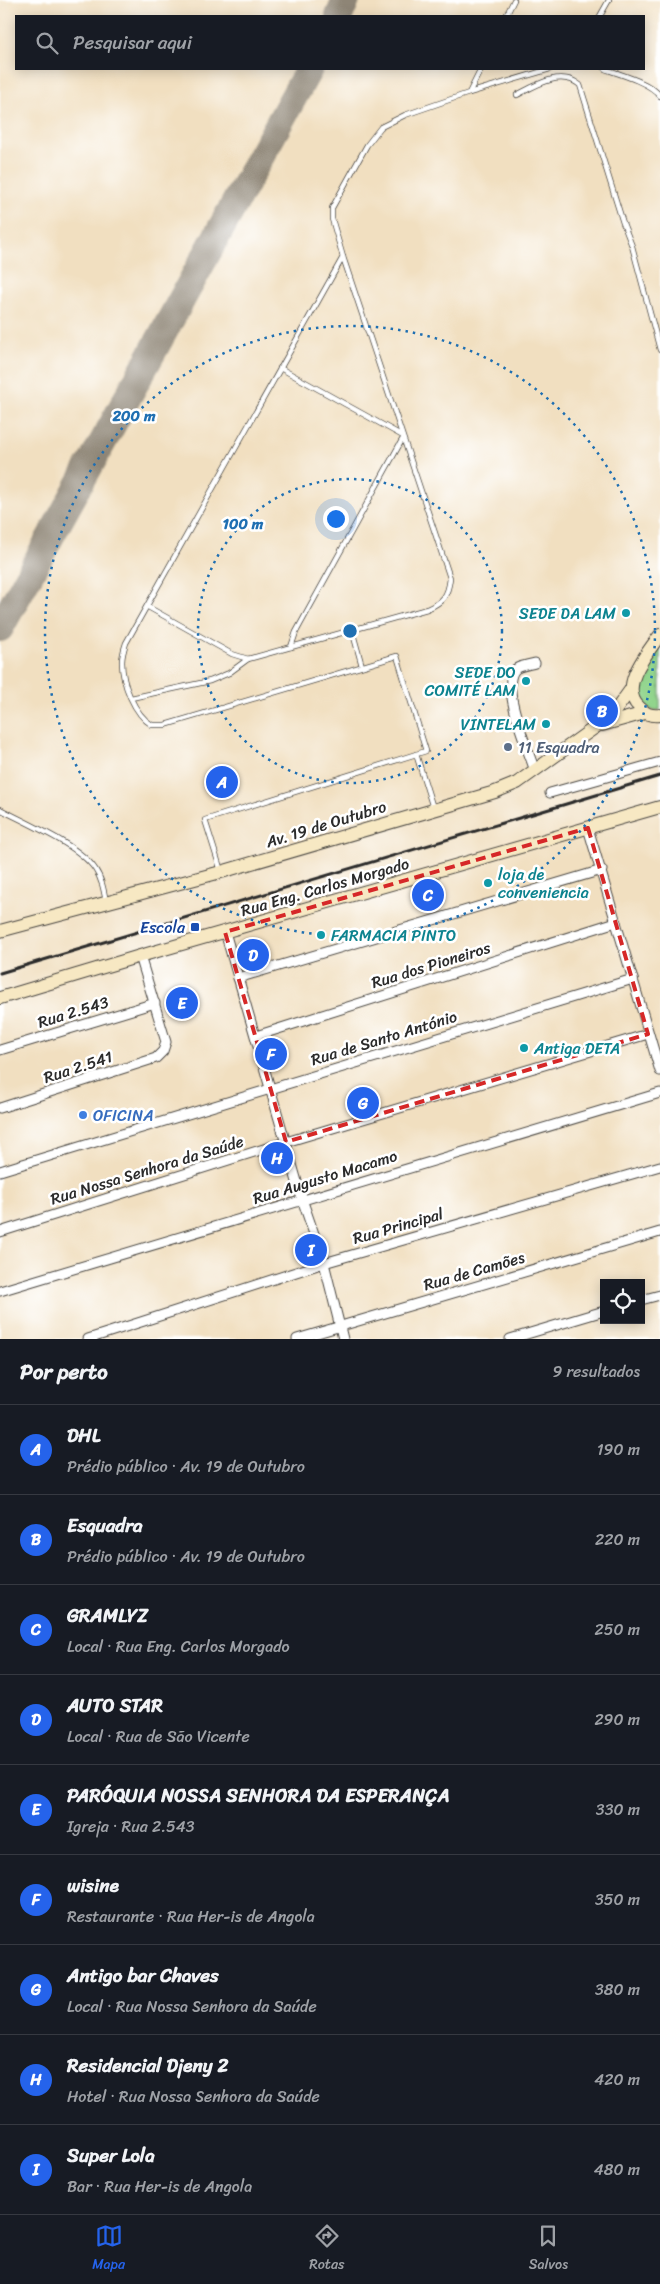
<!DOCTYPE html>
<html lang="pt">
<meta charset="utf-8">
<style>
:root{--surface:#171b24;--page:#242831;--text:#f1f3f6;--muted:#9ea1a6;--line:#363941;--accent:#2563eb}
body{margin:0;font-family:Sriracha,sans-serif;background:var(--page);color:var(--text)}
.controls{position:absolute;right:15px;bottom:15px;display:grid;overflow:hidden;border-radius:0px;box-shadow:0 2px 12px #0003}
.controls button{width:45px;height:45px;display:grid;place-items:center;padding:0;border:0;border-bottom:1px solid var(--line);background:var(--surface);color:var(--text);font:25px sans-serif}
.you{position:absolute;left:335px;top:518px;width:18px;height:18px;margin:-12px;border:4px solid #fff;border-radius:50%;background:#1a73e8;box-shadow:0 0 0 8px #1a73e833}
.badge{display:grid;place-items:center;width:32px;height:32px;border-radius:50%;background:var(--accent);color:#fff;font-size:16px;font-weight:700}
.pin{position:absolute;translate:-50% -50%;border:2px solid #fff;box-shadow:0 1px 5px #0006}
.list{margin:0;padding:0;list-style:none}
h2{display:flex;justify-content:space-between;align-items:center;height:65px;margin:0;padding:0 20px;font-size:21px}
h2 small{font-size:16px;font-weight:400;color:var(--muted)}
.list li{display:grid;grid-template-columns:32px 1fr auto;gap:15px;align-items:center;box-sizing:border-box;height:90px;padding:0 20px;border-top:1px solid var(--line)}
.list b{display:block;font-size:19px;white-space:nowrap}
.list p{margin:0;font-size:16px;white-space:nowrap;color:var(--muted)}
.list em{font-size:16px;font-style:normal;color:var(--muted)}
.icon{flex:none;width:28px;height:28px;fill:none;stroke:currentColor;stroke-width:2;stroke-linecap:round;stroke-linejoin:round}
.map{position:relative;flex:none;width:660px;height:1339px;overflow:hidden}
.search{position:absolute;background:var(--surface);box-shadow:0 2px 12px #0003;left:15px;right:15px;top:15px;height:55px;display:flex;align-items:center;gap:12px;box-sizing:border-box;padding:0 18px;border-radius:0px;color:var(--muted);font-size:19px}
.sheet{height:875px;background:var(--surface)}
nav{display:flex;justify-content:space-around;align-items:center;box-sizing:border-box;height:70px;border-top:1px solid var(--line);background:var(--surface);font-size:14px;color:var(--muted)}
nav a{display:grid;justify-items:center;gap:2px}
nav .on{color:var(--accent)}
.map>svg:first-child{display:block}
</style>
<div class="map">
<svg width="660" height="1339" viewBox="0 0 660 1339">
<rect width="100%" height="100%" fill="#fff"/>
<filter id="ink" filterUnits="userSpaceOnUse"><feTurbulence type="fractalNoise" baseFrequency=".02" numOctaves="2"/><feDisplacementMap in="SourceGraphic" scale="10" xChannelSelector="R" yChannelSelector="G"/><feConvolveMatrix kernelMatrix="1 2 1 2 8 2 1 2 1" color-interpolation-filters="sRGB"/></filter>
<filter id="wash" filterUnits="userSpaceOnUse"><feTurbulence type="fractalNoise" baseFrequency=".0096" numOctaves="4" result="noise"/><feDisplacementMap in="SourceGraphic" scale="20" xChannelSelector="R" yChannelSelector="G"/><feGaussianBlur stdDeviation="1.12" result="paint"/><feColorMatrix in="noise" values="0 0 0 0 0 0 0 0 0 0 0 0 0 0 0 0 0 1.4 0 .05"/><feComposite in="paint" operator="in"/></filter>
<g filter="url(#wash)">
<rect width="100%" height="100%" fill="#f1dfc0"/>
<path fill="#91d48c" stroke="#5e805c" d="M660 648V710H651L640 700C636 679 649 665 660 648Z"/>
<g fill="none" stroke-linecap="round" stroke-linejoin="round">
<g stroke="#8e8576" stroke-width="28">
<polyline points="339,16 346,0"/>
<polyline points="0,628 309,69"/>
</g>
</g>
</g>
<g filter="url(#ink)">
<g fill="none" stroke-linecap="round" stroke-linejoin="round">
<defs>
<g id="lane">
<polyline points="506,16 514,0"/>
<polyline points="600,16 609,0"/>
<path d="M605 69C620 74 651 83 660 96"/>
<polyline points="469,93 481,69"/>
<path d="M517 95C536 85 561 69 580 85L623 223 632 246 660 350"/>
<polyline points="280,368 401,435"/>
<path d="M148 607 232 654 248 659 427 609C443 602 448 596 450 578L343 257 332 219V208L367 145 381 127 405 115 469 93 550 69"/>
<polyline points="352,630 362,666"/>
<polyline points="291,647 296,632 402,440"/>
<polyline points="131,698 210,681 229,673 248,659"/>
<polyline points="416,754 433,808"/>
<path d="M0 809C26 823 79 845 95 869 102 879 104 891 106 902"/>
<path d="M221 871 205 820 426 751 397 656 165 725H152C134 714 122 683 122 662 122 655 124 649 126 643L343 257"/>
</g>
<g id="street">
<path d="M535 663C528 665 517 666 514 671 501 688 529 752 535 771"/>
<polyline points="550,793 660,762"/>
<polyline points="588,828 660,1071"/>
<polyline points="225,932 302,1199 324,1263 343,1339"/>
<polyline points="238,978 602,870"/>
<polyline points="256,1036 616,922"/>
<polyline points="0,1050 155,1003"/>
<polyline points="0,1108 156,1058 163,1051 166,1042 140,956"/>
<polyline points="0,1171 633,979"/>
<polyline points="0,1232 286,1142 648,1034"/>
<polyline points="0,1291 660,1093"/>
<polyline points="641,1300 660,1295"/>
<polyline points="88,1339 324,1263 660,1166"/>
<polyline points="297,1339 660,1232"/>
<polyline points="510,1339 604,1311"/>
</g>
<g id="secondary">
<path d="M660 635C647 653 618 687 639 707 646 714 650 716 660 715"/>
<polyline points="602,725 645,713"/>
<polyline points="0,931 221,872 495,792 517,783 597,726 615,711 631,689"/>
<polyline points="0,998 140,956 660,807"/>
</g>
</defs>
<use href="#lane" stroke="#494641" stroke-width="6"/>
<use href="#street" stroke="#494641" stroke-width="11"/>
<use href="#secondary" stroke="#494641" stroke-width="14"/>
<use href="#lane" stroke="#fff" stroke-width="4.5"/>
<use href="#street" stroke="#fff" stroke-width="9"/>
<use href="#secondary" stroke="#f7e8c3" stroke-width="12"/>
<polyline stroke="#2b2b2b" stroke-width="3" points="0,973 660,776"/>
</g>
</g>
<path fill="none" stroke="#d62828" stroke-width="4" stroke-dasharray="10 6" stroke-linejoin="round" d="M588 828 648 1034 286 1142 225 932Z"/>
<g fill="none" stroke="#1f6fb2" stroke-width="2.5" stroke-dasharray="2.5 5">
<circle cx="350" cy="631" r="152"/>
<circle cx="350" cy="631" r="305"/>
</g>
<g fill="#0f9aa8" stroke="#fff" stroke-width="2">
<circle cx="626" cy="613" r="5"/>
<circle cx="526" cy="681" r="5"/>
<circle cx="546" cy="724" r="5"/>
<circle cx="488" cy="883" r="5"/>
<circle cx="321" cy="935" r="5"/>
<circle cx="524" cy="1048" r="5"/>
</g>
<circle fill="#5c6f8a" stroke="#fff" stroke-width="2" cx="508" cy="747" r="5"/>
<rect fill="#1a4fb4" stroke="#fff" stroke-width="2" x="190" y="922" width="10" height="10" rx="2.5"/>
<circle fill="#3f7fe0" stroke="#fff" stroke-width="2" cx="83" cy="1115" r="5"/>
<g text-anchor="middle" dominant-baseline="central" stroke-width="5" stroke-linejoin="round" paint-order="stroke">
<g font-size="16" fill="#0d838f" stroke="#fff" text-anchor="end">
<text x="616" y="613">SEDE DA LAM</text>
<text x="516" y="672">SEDE DO<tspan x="516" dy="18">COMITÉ LAM</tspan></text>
<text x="536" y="724">VINTELAM</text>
<text x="498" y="874" text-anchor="start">loja de<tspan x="498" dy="18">conveniencia</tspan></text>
<text x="331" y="935" text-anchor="start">FARMACIA PINTO</text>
<text x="534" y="1048" text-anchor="start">Antiga DETA</text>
</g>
<g font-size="16" fill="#4e5e75" stroke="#fff" text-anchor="start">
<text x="518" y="747">11 Esquadra</text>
</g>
<g font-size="16" fill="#2b2b2b" stroke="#fff">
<text transform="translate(326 824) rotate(-17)">Av. 19 de Outubro</text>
<text transform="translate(325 887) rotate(-16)">Rua Eng. Carlos Morgado</text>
<text transform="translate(431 965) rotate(-17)">Rua dos Pioneiros</text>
<text transform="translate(73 1012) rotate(-17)">Rua 2.543</text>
<text transform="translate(384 1038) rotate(-17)">Rua de Santo António</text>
<text transform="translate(78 1067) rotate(-18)">Rua 2.541</text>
<text transform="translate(147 1170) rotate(-17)">Rua Nossa Senhora da Saúde</text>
<text transform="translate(325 1177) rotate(-17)">Rua Augusto Macamo</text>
<text transform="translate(398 1226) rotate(-16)">Rua Principal</text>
<text transform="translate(474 1271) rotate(-16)">Rua de Camões</text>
</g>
<g font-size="16" fill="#164399" stroke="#fff" text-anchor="end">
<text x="185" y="927">Escola</text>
</g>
<g font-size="16" fill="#366cbe" stroke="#fff" text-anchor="start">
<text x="93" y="1115">OFICINA</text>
</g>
</g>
<circle cx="350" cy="631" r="8" fill="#1f6fb2" stroke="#fff" stroke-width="2.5"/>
<g font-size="15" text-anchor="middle" font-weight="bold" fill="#1f6fb2" stroke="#fff" stroke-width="5" stroke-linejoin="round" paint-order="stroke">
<text x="134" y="421">200 m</text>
<text x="243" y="529">100 m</text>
</g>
</svg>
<div class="controls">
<button><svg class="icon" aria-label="locate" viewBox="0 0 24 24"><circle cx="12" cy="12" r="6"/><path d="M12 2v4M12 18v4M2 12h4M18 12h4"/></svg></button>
</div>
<div class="you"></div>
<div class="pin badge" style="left:222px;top:782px">A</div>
<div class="pin badge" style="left:602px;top:711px">B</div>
<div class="pin badge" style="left:428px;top:895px">C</div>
<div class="pin badge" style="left:253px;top:955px">D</div>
<div class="pin badge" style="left:182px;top:1003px">E</div>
<div class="pin badge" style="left:271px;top:1054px">F</div>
<div class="pin badge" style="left:363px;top:1103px">G</div>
<div class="pin badge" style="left:277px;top:1158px">H</div>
<div class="pin badge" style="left:311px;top:1250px">I</div>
<div class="search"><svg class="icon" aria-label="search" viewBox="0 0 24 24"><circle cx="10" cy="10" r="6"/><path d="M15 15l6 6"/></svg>Pesquisar aqui</div>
</div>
<section class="sheet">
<h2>Por perto<small>9 resultados</small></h2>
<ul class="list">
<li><span class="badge">A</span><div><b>DHL</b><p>Prédio público · Av. 19 de Outubro</p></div><em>190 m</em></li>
<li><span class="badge">B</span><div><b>Esquadra</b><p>Prédio público · Av. 19 de Outubro</p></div><em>220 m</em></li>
<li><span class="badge">C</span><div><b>GRAMLYZ</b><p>Local · Rua Eng. Carlos Morgado</p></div><em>250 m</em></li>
<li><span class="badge">D</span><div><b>AUTO STAR</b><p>Local · Rua de São Vicente</p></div><em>290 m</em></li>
<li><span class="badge">E</span><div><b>PARÓQUIA NOSSA SENHORA DA ESPERANÇA</b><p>Igreja · Rua 2.543</p></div><em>330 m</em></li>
<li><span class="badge">F</span><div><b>wisine</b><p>Restaurante · Rua Her-is de Angola</p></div><em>350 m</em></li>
<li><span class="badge">G</span><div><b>Antigo bar Chaves</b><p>Local · Rua Nossa Senhora da Saúde</p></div><em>380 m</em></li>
<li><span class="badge">H</span><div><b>Residencial Djeny 2</b><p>Hotel · Rua Nossa Senhora da Saúde</p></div><em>420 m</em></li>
<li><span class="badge">I</span><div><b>Super Lola</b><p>Bar · Rua Her-is de Angola</p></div><em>480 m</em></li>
</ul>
</section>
<nav>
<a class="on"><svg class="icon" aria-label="map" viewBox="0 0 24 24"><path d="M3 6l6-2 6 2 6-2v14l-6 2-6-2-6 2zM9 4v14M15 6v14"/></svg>Mapa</a>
<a><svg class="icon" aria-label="directions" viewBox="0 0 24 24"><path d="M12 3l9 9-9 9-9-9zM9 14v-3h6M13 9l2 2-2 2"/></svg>Rotas</a>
<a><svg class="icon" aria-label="saved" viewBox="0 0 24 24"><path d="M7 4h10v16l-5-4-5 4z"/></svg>Salvos</a>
</nav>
